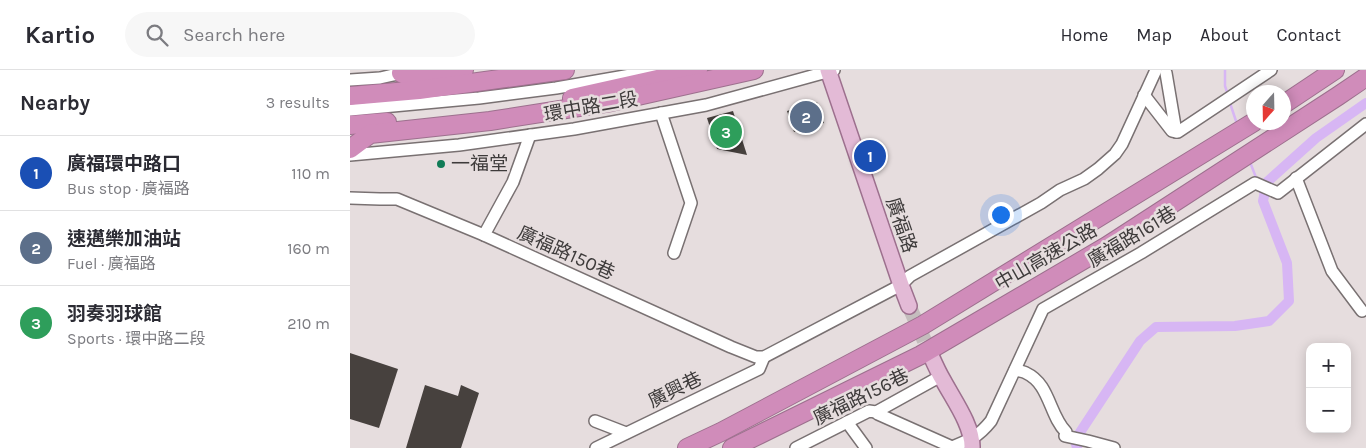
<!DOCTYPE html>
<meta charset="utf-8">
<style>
:root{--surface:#fff;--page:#f7f7f7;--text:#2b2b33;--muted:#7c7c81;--line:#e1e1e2;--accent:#111827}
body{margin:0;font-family:Karla,"Noto Sans TC",sans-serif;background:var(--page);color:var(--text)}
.controls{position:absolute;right:15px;bottom:15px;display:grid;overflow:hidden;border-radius:10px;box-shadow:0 2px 12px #0003}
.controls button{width:45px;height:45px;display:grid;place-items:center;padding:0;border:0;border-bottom:1px solid var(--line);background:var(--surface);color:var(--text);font:25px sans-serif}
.compass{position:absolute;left:896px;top:15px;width:45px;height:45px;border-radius:50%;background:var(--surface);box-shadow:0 2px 12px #0003;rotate:200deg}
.you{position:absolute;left:650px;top:144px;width:18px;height:18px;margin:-12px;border:4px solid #fff;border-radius:50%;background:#1a73e8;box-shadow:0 0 0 8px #1a73e833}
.badge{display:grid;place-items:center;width:32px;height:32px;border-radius:50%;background:var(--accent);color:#fff;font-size:16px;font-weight:700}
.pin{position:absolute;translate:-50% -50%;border:2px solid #fff;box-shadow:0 1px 5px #0006}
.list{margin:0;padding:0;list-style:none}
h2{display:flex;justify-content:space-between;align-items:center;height:65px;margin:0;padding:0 20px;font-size:21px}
h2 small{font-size:16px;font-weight:400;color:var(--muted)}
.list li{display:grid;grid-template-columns:32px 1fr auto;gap:15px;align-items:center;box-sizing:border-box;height:75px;padding:0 20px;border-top:1px solid var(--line)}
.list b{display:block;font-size:19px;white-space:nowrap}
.list p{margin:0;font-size:16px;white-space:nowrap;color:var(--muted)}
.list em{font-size:16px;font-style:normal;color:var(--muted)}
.icon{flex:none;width:28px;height:28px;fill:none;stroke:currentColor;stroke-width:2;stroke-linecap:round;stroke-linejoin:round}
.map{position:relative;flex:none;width:1016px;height:378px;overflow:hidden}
header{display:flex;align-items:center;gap:30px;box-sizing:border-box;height:70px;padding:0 25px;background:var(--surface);border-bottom:1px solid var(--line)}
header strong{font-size:24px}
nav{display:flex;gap:28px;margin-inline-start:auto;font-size:18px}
.search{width:350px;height:45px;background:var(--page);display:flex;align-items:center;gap:12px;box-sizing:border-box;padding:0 18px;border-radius:28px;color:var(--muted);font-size:19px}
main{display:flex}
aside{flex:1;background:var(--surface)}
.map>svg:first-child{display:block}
</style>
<header>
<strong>Kartio</strong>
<div class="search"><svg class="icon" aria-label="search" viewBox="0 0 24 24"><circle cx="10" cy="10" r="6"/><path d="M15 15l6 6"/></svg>Search here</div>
<nav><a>Home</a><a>Map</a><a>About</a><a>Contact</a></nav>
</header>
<main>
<aside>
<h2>Nearby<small>3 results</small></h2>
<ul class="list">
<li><span class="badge" style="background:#1a4fb4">1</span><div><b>廣福環中路口</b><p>Bus stop · 廣福路</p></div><em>110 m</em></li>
<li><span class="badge" style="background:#5c6f8a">2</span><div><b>速邁樂加油站</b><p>Fuel · 廣福路</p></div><em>160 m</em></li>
<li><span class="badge" style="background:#2e9e5b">3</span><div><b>羽奏羽球館</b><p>Sports · 環中路二段</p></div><em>210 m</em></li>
</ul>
</aside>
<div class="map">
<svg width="1016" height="378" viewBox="0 0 1016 378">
<rect width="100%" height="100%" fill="#e6ddde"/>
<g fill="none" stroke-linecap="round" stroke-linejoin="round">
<g stroke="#d7b6f4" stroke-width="2.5">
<polyline points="875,0 875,16 878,25"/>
<polyline points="880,33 887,54"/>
<polyline points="900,92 907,110"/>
<polyline points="910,120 913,131"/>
</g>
<polyline stroke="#d7b6f4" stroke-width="10" points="727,378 725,370 790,271 806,257 885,256 919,251 939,231 937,193 913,131 917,112 966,68 1016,33"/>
</g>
<g fill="#47413e">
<polygon points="467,32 474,53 444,62 437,41"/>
<polygon points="383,41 397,85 367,79 357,48"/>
<polygon points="0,283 48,299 29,358 0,349"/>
<polygon points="75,315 108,326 111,315 129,323 111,378 56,378"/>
</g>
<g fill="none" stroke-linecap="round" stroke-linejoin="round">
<polyline stroke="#c4bdbd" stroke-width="15" stroke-dasharray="15 8" stroke-linecap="butt" points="559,236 579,281"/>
<defs>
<g id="minor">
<polyline points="816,3 826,62"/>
<polyline points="0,10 30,8 57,2"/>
<polyline points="794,25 822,61 828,62 921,0"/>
<polyline points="0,40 129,28 206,18 309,0"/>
<polyline points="311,43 341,133 324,183"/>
<polyline points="0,85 109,75 224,59 356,35 484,0"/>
<polyline points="946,108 982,201 1012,241"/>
<polyline points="0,128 30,129 47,129 134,165 381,277 406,287 414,287 551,215 560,206 691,133 710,120 734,109 748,99 765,84 772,74 806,0"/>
<polyline points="134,165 163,112 180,65"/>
<path d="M665 300C668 301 673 301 676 303 700 314 699 345 716 362"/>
<path d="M526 342 528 344 602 377C620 370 628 367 641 351L693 239 791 183 905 113 928 123 1016 54"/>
<polyline points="245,351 276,363"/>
<polyline points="497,352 516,378"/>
<polyline points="715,366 738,371 764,378"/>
<polyline points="246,378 409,299 414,287"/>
<polyline points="446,378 519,341 526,342 591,306"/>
</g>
<g id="major">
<polyline points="478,0 551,215 559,236"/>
<path d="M579 281C583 290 587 300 593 310 603 329 623 356 622 378"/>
</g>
<g id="highway">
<polyline points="51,3 60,7 114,0"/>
<polyline points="0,26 69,20 215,0"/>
<polyline points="222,28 348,0"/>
<polyline points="934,34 985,0"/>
<polyline points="0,55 37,52"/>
<polyline points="0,79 20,64 140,51 261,32 404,0"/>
<polyline points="337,378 371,362 573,255 904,52"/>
<polyline points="382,378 571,285 757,176 988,26 1016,7"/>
</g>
</defs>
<use href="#minor" stroke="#797172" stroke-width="14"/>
<use href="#major" stroke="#9d708e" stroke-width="18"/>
<use href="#highway" stroke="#9d708e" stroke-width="20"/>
<use href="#minor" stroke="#fff" stroke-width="11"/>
<use href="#major" stroke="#e3bad6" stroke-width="15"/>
<use href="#highway" stroke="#d08cba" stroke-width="18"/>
</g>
<circle fill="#107b56" stroke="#e6ddde" stroke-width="2" cx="91" cy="94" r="5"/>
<g text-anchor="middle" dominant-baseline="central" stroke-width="5" stroke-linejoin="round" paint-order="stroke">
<g font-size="19" fill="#3e3b3b" stroke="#e6ddde">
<text transform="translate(241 37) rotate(-10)">環中路二段</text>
<text transform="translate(551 155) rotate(71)">廣福路</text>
<text transform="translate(782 167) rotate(-31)">廣福路161巷</text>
<text transform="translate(216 183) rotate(24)">廣福路150巷</text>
<text transform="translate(696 187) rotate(-30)">中山高速公路</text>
<text transform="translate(325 320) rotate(-26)">廣興巷</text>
<text transform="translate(511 327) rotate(-26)">廣福路156巷</text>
</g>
<g font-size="19" fill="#3e3b3b" stroke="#e6ddde" text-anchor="start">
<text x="101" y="94">一福堂</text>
</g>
</g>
</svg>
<div class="controls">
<button>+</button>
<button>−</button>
</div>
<svg class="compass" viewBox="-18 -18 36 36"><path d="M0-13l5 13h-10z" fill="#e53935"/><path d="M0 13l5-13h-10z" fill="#7c7c81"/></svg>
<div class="you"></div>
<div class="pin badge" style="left:520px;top:86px;background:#1a4fb4">1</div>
<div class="pin badge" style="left:456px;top:47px;background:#5c6f8a">2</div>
<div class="pin badge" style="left:376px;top:62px;background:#2e9e5b">3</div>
</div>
</main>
